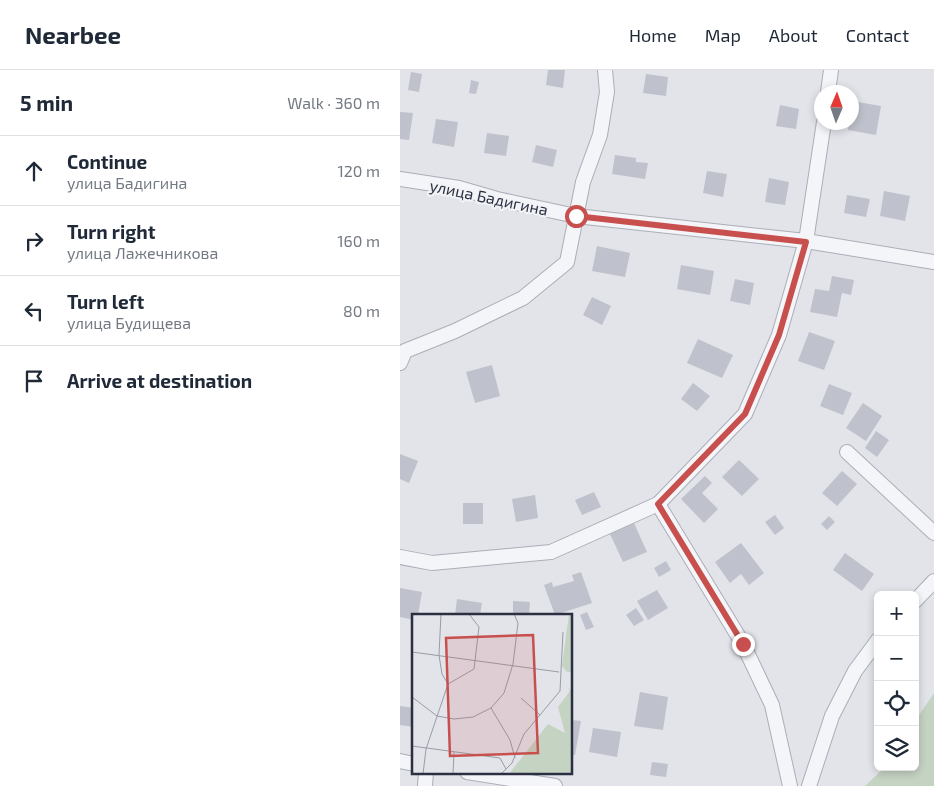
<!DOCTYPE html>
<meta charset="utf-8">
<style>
:root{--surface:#fff;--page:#f2f2f3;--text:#1f2937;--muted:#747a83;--line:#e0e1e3}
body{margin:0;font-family:"Exo 2",sans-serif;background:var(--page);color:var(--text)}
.controls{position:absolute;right:15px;bottom:15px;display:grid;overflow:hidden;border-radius:8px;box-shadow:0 2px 8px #0003}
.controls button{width:45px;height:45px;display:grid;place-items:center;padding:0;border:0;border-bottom:1px solid var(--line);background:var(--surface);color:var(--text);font:25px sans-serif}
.compass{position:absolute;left:414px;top:15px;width:45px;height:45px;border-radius:50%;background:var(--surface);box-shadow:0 2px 8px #0003;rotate:2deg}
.stop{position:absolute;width:15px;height:15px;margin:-11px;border:4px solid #c7504e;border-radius:50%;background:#fff}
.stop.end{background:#c7504e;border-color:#fff;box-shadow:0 1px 5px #0008}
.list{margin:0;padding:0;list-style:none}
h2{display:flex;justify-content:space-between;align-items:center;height:65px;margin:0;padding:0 20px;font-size:21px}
h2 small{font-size:16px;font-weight:400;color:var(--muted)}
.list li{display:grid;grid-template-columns:32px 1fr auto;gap:15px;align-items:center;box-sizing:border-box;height:70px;padding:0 20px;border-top:1px solid var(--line)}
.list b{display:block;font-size:19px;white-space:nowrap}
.list p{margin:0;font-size:16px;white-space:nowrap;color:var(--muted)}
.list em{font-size:16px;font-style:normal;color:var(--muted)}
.icon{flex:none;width:28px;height:28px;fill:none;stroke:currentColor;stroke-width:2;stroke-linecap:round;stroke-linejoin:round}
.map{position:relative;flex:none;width:534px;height:716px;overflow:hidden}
header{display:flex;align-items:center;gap:30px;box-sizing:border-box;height:70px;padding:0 25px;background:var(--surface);border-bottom:1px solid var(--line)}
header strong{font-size:24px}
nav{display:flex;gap:28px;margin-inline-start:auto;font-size:18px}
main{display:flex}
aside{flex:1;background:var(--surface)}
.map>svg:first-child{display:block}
</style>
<header>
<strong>Nearbee</strong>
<nav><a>Home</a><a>Map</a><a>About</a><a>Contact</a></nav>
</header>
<main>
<aside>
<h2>5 min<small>Walk · 360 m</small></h2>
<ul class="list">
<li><svg class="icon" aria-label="ahead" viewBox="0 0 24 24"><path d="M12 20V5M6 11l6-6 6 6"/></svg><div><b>Continue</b><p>улица Бадигина</p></div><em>120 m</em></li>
<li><svg class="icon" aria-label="right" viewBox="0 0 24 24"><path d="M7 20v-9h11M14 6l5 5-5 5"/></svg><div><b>Turn right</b><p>улица Лажечникова</p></div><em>160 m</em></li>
<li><svg class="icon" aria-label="left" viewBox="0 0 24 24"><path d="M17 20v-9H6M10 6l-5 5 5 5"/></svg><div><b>Turn left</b><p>улица Будищева</p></div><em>80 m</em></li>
<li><svg class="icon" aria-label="arrive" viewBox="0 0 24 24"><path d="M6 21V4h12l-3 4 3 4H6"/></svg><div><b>Arrive at destination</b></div></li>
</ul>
</aside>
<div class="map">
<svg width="534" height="716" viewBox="0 0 534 716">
<rect width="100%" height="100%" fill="#e2e4ea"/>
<polygon fill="#c5d3c3" points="534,623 534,716 465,716 485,697 515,697 515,651"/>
<g fill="#bfc2cc">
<polygon points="148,0 165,0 163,18 146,15"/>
<polygon points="11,2 22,4 19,22 8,20"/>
<polygon points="246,4 268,7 266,26 243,23"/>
<polygon points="71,10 79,12 76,24 69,23"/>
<polygon points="452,31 481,36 476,65 448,60 449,52 452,52"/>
<polygon points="380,35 399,39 396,59 376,56"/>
<polygon points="0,42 13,43 9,70 0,69"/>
<polygon points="36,49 58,52 54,77 32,73"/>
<polygon points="87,63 109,66 106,86 84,83"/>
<polygon points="136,75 157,80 153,97 132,92"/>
<polygon points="215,85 236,88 236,92 248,93 245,109 212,104"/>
<polygon points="307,101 327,104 323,127 303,123"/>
<polygon points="369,108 389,112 385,135 365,132"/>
<polygon points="484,121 510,126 505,151 480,146"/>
<polygon points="447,125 470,129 466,147 444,143"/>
<polygon points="197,176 230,183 225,207 192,201"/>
<polygon points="281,195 314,201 310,225 277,219"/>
<polygon points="432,206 454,210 451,225 442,223 437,247 410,242 415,219 429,221"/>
<polygon points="335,209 354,213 350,235 330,231"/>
<polygon points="192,227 211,236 202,255 183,245"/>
<polygon points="409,262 435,271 424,300 398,291"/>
<polygon points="298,269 333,285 322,308 287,293"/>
<polygon points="92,295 100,326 75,333 66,302"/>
<polygon points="293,313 310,326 297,341 281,329"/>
<polygon points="429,314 452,323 443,345 420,336"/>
<polygon points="463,333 482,346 466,371 446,358"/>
<polygon points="476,361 489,370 477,387 465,378"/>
<polygon points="0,384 18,391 9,413 0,409"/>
<polygon points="339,390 359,409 342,426 322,407"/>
<polygon points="442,401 457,414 437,436 422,423"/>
<polygon points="305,406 312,413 302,423 318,439 304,453 281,429"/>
<polygon points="194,422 201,437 182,445 175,430"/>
<polygon points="135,425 138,448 116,452 112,429"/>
<rect x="63" y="433" width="20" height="21"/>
<polygon points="375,445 384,458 375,465 365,452"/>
<polygon points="429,446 435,452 427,460 421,454"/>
<polygon points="234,453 247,482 223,492 210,464"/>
<polygon points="341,473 364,503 349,515 341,504 330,513 315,492"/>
<polygon points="445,483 474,504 462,521 433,500"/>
<polygon points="266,491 271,500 259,507 254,498"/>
<polygon points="181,502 192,533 155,545 144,515 152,512 153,517 174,511 172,505"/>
<polygon points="0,518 22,522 18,545 14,545 14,550 0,547"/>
<polygon points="257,520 268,538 248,550 237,531"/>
<polygon points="57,529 82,533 80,545 55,545"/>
<polygon points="113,531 130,532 129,545 113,545"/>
<polygon points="236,538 244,550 234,556 226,545"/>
<polygon points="187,542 194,557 186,560 180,545"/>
<polygon points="240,622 268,627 263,660 234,656"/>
<polygon points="0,636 14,638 14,657 0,655"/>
<polygon points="172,650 181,651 175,685 171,684"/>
<polygon points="193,658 221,662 217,687 189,682"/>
<polygon points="252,692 268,694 266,707 250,705"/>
</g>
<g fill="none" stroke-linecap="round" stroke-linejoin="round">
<defs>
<g id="street">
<polyline points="428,22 431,0"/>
<polyline points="0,109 59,118 97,129 176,146 406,171 534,192"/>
<polyline points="0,293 5,281 55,261 123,228 167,192 183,112 200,65 207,22 205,0"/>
<polyline points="447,382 534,463"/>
<polyline points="258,434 343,574 372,635 390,716"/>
<polyline points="0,487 32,493 151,482 258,434 345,344 379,265 406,171 424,52"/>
<polyline points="515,531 534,511"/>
<polyline points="0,691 14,694"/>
<polyline points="67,702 155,716"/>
<polyline points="25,716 26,702"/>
<polyline points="409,716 432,646 455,601 478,570"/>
</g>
</defs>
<use href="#street" stroke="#abaeb7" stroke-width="16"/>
<use href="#street" stroke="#f4f5f8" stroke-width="14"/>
</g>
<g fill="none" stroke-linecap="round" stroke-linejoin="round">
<polyline stroke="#c7504e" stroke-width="6" points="176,146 406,172 379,265 345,344 258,434 343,574"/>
</g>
<g text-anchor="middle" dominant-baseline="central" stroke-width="4.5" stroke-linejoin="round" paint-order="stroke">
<g font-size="16" fill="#2b2f41" stroke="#f1f3f7">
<text transform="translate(89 127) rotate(12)">улица Бадигина</text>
</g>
</g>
<g transform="translate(12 544)">
<rect width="160" height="160" fill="#e2e4ea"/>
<path d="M157 0H160V58H155L150 52ZM160 63 154 71 158 76 160 74V160H97L136 110 153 119 146 93 158 77 154 71Z" fill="#c5d3c3"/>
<path fill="none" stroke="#999ca6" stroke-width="1" d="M29 0 27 41 30 60 36 70M0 38 147 58M0 83 25 102 42 105 61 103 79 94 92 79 101 50 106 9 102 0M109 84 128 101M79 94 98 126 103 144M0 132 88 144 94 155M11 160 14 135 36 70 62 55 67 13 57 0M41 160 42 138M89 160 100 149 112 120 148 77 151 18"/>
<path fill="#c7504e" fill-opacity="0.15" stroke="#c7504e" stroke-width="2.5" d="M121 21 126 139 38 142 34 24Z"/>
<rect width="160" height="160" fill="none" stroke="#2b2f41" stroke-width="2.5"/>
</g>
</svg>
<div class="controls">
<button>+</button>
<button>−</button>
<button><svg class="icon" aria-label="locate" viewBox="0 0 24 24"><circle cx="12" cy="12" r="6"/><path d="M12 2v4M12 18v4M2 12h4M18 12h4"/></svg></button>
<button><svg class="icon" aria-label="layers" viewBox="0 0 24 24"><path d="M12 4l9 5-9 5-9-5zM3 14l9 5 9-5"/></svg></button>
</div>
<svg class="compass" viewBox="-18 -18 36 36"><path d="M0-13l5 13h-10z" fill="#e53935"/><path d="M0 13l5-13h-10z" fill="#747a83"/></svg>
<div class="stop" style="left:176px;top:146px"></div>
<div class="stop end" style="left:343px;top:574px"></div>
</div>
</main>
